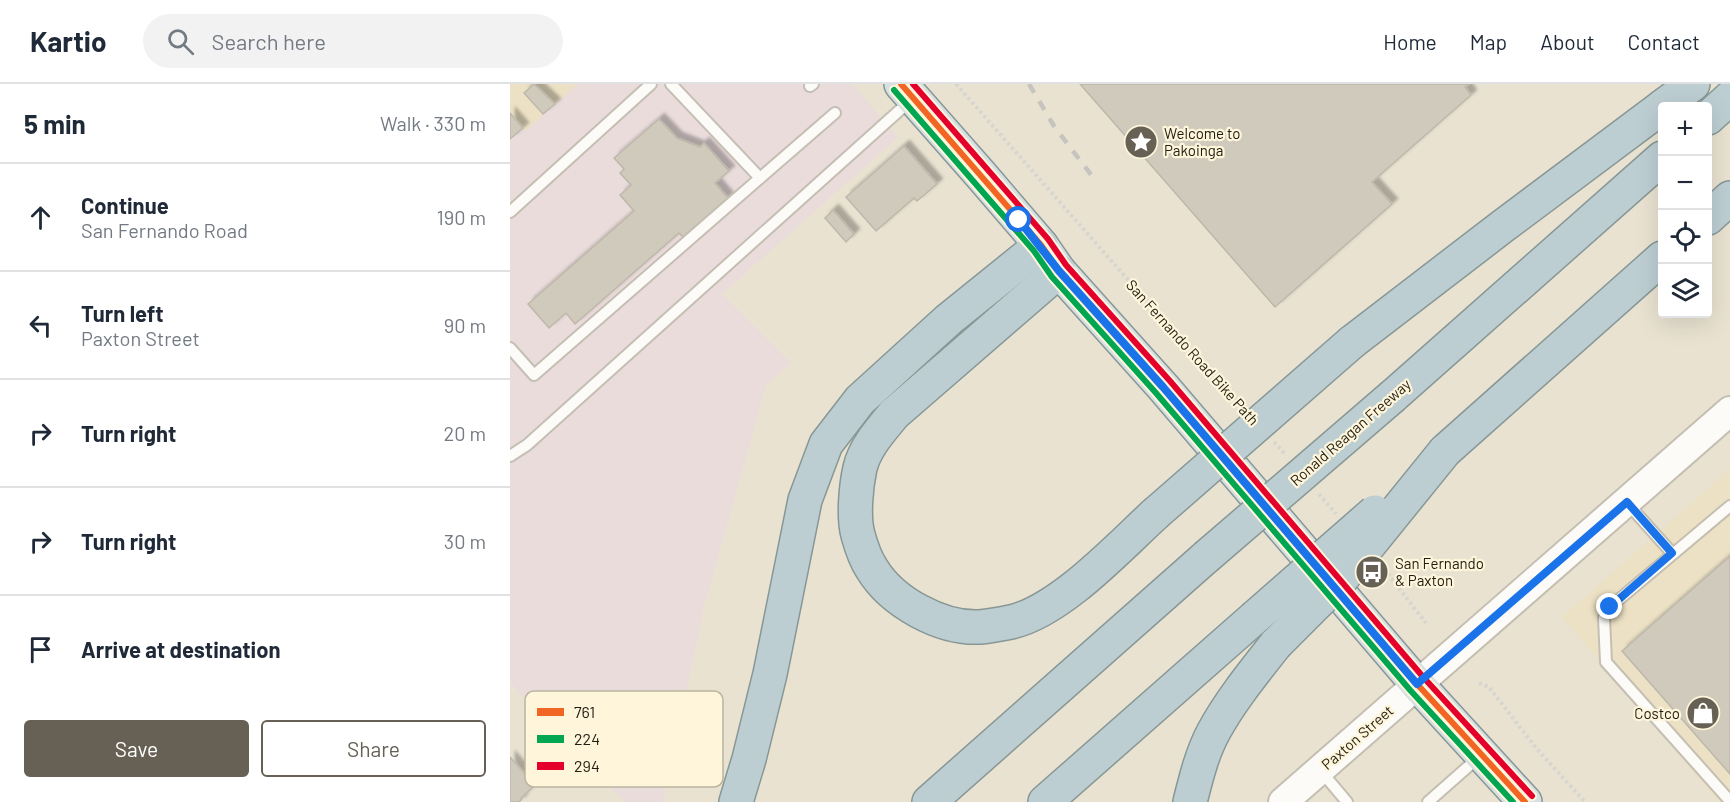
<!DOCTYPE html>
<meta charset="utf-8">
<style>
:root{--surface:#fff;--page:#f2f2f3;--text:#1f2937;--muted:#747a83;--line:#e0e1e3;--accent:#666154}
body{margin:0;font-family:Barlow,sans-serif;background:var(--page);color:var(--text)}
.controls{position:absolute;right:18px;top:18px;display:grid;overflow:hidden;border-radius:6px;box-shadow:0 6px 24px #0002}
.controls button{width:54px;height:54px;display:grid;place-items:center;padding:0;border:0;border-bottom:2px solid var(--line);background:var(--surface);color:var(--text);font:30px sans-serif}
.stop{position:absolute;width:18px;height:18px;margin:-14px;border:4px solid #1a73e8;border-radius:50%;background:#fff}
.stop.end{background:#1a73e8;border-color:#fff;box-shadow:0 2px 6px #0008}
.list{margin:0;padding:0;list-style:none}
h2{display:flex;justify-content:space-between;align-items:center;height:78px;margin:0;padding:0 24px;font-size:26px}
h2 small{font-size:20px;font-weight:400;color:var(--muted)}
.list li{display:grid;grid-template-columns:39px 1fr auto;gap:18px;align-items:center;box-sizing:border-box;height:108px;padding:0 24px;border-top:2px solid var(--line)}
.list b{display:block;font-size:22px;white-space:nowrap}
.list p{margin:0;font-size:20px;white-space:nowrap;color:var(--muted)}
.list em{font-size:20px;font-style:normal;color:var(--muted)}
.actions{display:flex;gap:12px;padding:18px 24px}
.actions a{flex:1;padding:14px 0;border:2px solid var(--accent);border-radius:6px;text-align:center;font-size:21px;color:var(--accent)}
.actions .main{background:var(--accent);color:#fff}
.icon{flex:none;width:33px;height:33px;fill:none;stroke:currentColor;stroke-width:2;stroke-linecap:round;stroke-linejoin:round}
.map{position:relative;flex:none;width:1220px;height:718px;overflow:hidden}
header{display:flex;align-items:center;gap:36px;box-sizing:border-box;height:84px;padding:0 30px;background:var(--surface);border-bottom:2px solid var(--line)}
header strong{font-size:28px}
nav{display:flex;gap:33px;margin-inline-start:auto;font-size:21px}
.search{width:420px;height:54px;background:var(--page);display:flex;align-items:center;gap:15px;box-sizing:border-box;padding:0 21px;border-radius:33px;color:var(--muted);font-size:22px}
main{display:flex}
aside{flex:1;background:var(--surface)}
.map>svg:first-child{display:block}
</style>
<header>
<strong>Kartio</strong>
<div class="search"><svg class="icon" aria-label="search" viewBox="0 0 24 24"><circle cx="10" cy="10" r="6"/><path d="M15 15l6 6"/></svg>Search here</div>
<nav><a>Home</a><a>Map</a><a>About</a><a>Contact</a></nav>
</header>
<main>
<aside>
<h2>5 min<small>Walk · 330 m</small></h2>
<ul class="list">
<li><svg class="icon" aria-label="ahead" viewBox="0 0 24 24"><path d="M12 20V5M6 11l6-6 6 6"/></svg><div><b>Continue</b><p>San Fernando Road</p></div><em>190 m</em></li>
<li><svg class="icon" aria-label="left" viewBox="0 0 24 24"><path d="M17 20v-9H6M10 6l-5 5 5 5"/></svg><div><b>Turn left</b><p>Paxton Street</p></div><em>90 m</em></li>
<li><svg class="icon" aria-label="right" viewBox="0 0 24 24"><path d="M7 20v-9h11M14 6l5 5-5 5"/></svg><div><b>Turn right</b></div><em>20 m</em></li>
<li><svg class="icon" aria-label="right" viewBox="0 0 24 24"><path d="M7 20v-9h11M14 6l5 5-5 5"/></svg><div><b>Turn right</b></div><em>30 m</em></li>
<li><svg class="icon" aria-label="arrive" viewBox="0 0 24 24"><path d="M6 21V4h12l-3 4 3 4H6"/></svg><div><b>Arrive at destination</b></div></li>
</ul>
<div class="actions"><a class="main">Save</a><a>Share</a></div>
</aside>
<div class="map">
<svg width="1220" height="718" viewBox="0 0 1220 718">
<defs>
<filter id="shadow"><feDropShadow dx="5.5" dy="-5.5" stdDeviation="1.5" flood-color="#0004"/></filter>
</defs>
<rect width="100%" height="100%" fill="#e9e2d1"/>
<g fill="#ece1c4">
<polygon points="0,0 68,0 15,47 0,53"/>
<polygon points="1220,385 1220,718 1209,718 1052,533"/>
</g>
<polygon fill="#ebdcdc" points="68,0 342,0 388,53 212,210 281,279 256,301 194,523 153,718 115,718 57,660 0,598 0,53 11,43 15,47"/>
<g fill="#cfcabc" stroke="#bdb8aa" stroke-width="1.5" filter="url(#shadow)">
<polygon points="24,0 45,20 33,30 14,9"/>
<polygon points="570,0 959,0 955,3 961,11 862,98 882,120 765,223"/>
<polygon points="0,29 13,44 0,55"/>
<polygon points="149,35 167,54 190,63 194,59 219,87 205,99 218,114 173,153 169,149 65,240 56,229 39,244 18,220 124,127 110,111 121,101 110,89 114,85 104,74"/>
<polygon points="394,62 427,100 407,117 404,114 366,147 336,113"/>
<polygon points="323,126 344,150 336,158 315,134"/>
<polygon points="1220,472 1220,690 1112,567"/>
<polygon points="0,673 25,701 11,714 12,715 9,718 0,718"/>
</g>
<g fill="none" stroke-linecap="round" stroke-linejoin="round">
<defs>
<g id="lane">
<polyline points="161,0 250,94 325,29"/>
<polyline points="300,2 303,0"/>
<polyline points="0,128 141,0"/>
<polyline points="0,264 24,291 250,94"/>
<polyline points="0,372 17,361 401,16"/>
<polyline points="1117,419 1162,469"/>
<polyline points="1220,422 1100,523 1094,534 1096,578 1220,717"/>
<polyline points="810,686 837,718"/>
<polyline points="918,718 969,673"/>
</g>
<polyline id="secondary" points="773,718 1220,327"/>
<polyline id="primary" points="391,0 471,91 531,161 549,187 653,303 907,600 1015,718"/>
<g id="highway">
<polyline points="1153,22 1183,0"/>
<polyline points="1198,34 1220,14"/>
<polyline points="1198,134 1220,114"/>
<path d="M549 187 384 330C371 346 355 363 350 384 346 402 343 433 348 451 351 462 356 476 362 485 382 518 431 545 470 543 480 542 491 540 501 538 550 527 608 464 645 430"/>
<polyline points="842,258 993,142 1152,23"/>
<polyline points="883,312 1152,74"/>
<polyline points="935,367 1152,174"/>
<polyline points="226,718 239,675 260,590 295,416 316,360 350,316 438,236 531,161"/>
<polyline points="419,718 696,473"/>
<polyline points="535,718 744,534"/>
<path d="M680 718C686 694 692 669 704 647 721 616 744 588 766 560"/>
</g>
</defs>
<use href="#lane" stroke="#c4bfb2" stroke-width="14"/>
<use href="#secondary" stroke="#c4bfb2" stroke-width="32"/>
<use href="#primary" stroke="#879796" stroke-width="36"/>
<use href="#highway" stroke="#879796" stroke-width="36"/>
<g stroke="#d7d5cf" stroke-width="4" stroke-dasharray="3 3" stroke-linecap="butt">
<polyline points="446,0 714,305 731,321"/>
<polyline points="764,358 775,370"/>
<polyline points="809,410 826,430"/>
<polyline points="874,485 916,539"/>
<polyline points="969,599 979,603 1026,664 1075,718"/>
</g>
<use href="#lane" stroke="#fcfbf8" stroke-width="10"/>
<use href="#secondary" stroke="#fcfbf8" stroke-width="28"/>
<use href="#primary" stroke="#d6e0e2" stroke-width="33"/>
<use href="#highway" stroke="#bdced3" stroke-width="33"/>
<polyline stroke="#c6c4bf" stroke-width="4.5" stroke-dasharray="10 10" stroke-linecap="butt" points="519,0 544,42 585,96"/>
<defs>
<g id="highway-bridge">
<polyline points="645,430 842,258"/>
<polyline points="696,473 883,312"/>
<polyline points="744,534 865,428"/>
<polyline points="766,560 833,493 935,367"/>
</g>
</defs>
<use href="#highway-bridge" stroke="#879796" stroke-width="36" stroke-linecap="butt"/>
<use href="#highway-bridge" stroke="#bdced3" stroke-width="33"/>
<defs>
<polyline id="bus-1" points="391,0 531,161 549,187 653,303 907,600 1015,718"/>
<polyline id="bus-2" points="384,6 524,167 542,193 646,309 900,606 1003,718"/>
<polyline id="bus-3" points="403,0 538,155 556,181 660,297 914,594 1022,712"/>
</defs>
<use href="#bus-1" stroke="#fef5db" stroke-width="10"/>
<use href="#bus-2" stroke="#fef5db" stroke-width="10"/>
<use href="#bus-3" stroke="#fef5db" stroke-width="10"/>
<use href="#bus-1" stroke="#f26522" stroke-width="6"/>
<use href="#bus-2" stroke="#00a651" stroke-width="6"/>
<use href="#bus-3" stroke="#e4002b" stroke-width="6"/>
</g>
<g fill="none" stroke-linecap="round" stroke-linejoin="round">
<polyline stroke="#1a73e8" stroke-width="8" points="509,136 549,187 653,303 907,600 1117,418 1162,469 1100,523"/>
</g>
<defs>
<symbol id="sight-disc" viewBox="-11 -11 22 22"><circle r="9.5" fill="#666154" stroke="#fef5db"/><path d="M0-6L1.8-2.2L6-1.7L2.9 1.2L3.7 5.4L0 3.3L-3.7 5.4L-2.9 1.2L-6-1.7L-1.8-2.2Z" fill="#fff"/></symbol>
<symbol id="bus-disc" viewBox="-11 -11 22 22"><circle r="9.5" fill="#666154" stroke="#fef5db"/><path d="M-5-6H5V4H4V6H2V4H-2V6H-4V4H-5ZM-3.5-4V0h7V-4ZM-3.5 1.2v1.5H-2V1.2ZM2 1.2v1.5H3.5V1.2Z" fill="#fff"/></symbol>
<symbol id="shop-disc" viewBox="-11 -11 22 22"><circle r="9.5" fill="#666154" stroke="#fef5db"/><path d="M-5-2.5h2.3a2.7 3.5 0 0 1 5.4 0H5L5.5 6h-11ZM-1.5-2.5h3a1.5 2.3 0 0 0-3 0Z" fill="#fff"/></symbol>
</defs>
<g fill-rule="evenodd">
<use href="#sight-disc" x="612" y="39" width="38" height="38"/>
<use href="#bus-disc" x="843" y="469" width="38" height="38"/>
<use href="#shop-disc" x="1174" y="610" width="38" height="38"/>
</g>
<g text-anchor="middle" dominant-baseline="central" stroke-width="4.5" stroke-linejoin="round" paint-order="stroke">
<g font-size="15" fill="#201c10" stroke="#fef5db" text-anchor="start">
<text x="654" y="49">Welcome to<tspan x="654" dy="17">Pakoinga</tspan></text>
<text x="885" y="479">San Fernando<tspan x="885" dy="17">&amp; Paxton</tspan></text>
<text x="1170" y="629" text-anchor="end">Costco</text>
</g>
<g font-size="15" fill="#201c10" stroke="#fef5db">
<text transform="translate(683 268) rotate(48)">San Fernando Road Bike Path</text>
<text transform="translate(840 348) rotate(-41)">Ronald Reagan Freeway</text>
<text transform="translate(847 653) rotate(-41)">Paxton Street</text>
</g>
</g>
<rect x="15" y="607" width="198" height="96" rx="9" fill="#fef5db" stroke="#bbb49e" stroke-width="1.5"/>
<rect x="27" y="624" width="27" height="8" fill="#f26522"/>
<rect x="27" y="651" width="27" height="8" fill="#00a651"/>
<rect x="27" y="678" width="27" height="8" fill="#e4002b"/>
<g font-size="16" fill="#201c10">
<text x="64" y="634">761</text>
<text x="64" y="661">224</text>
<text x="64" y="688">294</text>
</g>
</svg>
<div class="controls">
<button>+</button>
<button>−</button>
<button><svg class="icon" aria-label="locate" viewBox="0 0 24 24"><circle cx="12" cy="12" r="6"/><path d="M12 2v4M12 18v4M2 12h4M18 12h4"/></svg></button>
<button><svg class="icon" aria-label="layers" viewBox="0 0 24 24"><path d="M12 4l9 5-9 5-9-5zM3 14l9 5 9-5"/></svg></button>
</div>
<div class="stop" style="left:509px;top:136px"></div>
<div class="stop end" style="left:1100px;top:523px"></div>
</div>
</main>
